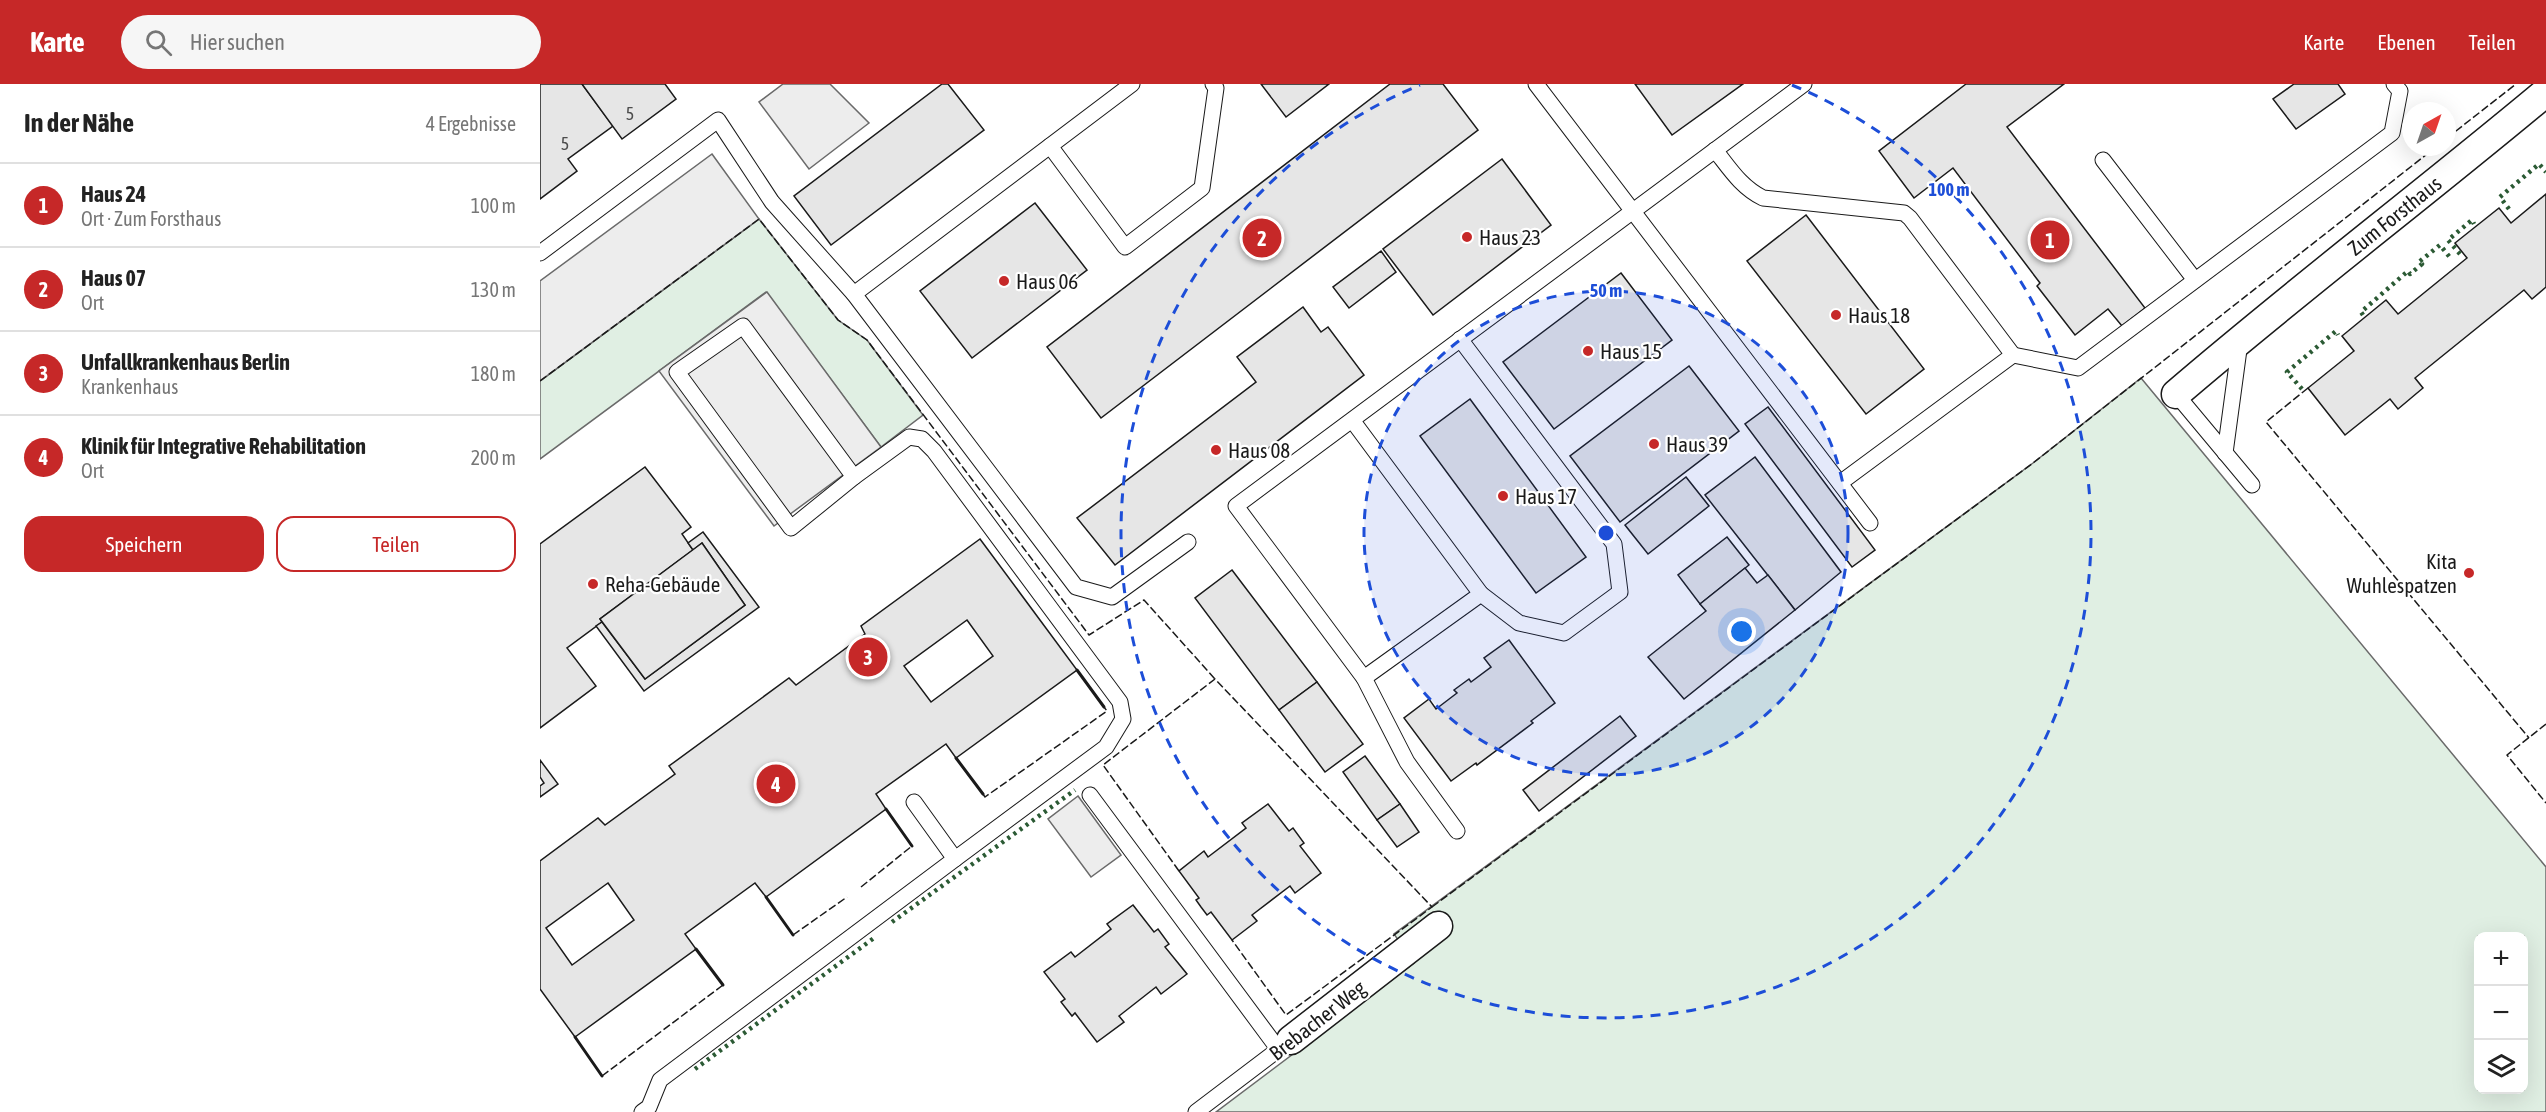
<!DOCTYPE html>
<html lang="de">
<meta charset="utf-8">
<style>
:root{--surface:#fff;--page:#f6f6f6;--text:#222;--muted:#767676;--line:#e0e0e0;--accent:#c62828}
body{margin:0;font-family:"Asap Condensed",sans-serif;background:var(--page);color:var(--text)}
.controls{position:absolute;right:18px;bottom:18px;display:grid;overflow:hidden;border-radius:12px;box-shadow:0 6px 24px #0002}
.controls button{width:54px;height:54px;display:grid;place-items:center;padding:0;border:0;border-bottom:2px solid var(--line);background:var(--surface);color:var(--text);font:30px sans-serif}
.compass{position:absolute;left:1862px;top:18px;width:54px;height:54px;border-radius:50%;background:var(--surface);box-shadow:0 6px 24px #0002;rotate:40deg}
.you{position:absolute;left:1202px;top:548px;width:21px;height:21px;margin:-15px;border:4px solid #fff;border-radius:50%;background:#1a73e8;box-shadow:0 0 0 9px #1a73e833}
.badge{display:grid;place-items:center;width:39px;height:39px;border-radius:50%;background:var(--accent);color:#fff;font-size:20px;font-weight:700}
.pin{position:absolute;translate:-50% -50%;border:3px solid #fff;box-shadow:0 2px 6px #0006}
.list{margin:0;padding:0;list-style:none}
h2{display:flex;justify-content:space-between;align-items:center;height:78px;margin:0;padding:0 24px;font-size:26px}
h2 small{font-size:20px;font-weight:400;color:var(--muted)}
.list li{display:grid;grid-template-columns:39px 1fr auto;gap:18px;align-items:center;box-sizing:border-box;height:84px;padding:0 24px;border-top:2px solid var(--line)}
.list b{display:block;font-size:22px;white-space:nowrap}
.list p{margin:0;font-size:20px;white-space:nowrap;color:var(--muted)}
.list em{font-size:20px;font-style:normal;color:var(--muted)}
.actions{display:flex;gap:12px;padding:18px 24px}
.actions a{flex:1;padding:14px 0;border:2px solid var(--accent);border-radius:18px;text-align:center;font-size:21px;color:var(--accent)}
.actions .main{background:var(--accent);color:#fff}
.icon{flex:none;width:33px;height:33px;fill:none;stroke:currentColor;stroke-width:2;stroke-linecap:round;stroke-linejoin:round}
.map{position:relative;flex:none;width:2006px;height:1028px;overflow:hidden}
header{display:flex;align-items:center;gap:36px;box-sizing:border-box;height:84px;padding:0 30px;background:var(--accent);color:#fff}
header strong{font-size:28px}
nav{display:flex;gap:33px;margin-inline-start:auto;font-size:21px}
.search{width:420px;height:54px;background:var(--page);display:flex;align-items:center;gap:15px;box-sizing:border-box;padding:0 21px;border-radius:33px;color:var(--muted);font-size:22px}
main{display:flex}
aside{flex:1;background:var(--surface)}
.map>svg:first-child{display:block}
</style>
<header>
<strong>Karte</strong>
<div class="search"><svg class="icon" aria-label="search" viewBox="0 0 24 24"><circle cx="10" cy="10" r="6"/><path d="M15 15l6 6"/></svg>Hier suchen</div>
<nav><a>Karte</a><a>Ebenen</a><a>Teilen</a></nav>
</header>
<main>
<aside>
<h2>In der Nähe<small>4 Ergebnisse</small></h2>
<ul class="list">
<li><span class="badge">1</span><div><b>Haus 24</b><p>Ort · Zum Forsthaus</p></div><em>100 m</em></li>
<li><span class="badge">2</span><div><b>Haus 07</b><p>Ort</p></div><em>130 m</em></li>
<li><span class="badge">3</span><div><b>Unfallkrankenhaus Berlin</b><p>Krankenhaus</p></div><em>180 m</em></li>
<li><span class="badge">4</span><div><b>Klinik für Integrative Rehabilitation</b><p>Ort</p></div><em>200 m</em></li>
</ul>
<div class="actions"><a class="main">Speichern</a><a>Teilen</a></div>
</aside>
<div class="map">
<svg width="2006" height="1028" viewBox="0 0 2006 1028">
<rect width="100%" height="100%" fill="#fff"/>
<g fill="#e0efe3" stroke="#6a6a6a" stroke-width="1.5" fill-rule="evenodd">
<polygon points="219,135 298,236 327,256 383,331 341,363 226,208 0,375 0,297"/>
<path d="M1601 294 2006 783V1028H676L874 879 854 850 1493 379ZM1938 852H1984V1006H1938Z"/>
</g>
<g fill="#ededed" stroke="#6a6a6a" stroke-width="1.5">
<polygon points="243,0 290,0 329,39 269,85 219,18"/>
<polygon points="172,70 219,135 0,297 0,197"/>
<polygon points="227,208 341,363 234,442 119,287"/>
<polygon points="538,712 581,771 551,793 508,735"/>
</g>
<g fill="#e6e6e6" stroke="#1a1a1a" stroke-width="1.5" fill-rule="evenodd">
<polygon points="0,0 42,0 73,42 28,75 37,87 0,115"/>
<polygon points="42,0 125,0 136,15 82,55"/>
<polygon points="402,0 408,0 444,46 291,161 254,112"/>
<polygon points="721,0 789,0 746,33"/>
<polygon points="850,0 903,0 938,46 561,334 507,263"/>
<polygon points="1095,0 1203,0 1132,51"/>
<polygon points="1426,0 1524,0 1467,43 1605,224 1582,242 1568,225 1535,251 1497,202 1500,199 1413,84 1374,114 1339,67"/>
<polygon points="1754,0 1798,0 1805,10 1756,45 1733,15"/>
<polygon points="962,75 1011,141 893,231 843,165"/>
<polygon points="2006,110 2006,203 1992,215 1984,206 1875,294 1883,304 1858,325 1850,315 1805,351 1768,304 1814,267 1802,252 1846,216 1858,230 1927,174 1915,159 1959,124 1971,139"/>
<polygon points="495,119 547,186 432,274 380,207"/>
<polygon points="1266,131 1384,285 1326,330 1207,177"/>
<polygon points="841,167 856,188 809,224 793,203"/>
<polygon points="1081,189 1132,256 1014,345 963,278"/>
<polygon points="763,223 781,248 788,243 824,291 575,481 537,434 716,298 697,273"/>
<polygon points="1149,282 1199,347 1080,438 1030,372"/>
<polygon points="930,315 1046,473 996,509 880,352"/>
<polygon points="1228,323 1335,466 1312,483 1205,340"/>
<polygon points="1215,373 1301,488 1255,526 1165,411"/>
<polygon points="105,383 151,443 142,450 153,466 60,535 62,538 27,564 56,602 0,644 0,460"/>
<polygon points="1146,393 1169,422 1108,470 1085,441"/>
<polygon points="163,448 219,523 104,607 56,542 62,538 105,595 205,521 162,459 153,466 148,459"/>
<polygon points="1187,453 1209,481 1160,520 1138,491"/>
<path d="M440 455 537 586 416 674 406 660 336 710 346 725 226 813 215 799 145 850 156 865 35 953 0 905V777L58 734 65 741 135 690 129 682 249 594 256 601 325 550 321 542ZM427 536 453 572 391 618 364 582ZM68 799 94 836 32 881 6 844Z"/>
<polygon points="162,459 205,521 105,595 60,535"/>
<polygon points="1205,484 1217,499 1228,491 1255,526 1144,615 1108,573 1166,527 1160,520"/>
<polygon points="692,486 777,598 739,626 655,514"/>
<polygon points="969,556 1015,619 991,637 993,639 937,681 936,679 911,697 864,634 889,615 896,625 917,609 914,606 929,595 931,598 951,583 944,574"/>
<polygon points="777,598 823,660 785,688 739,626"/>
<polygon points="1080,632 1096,652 999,727 983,706"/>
<polygon points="825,672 860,720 837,736 803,688"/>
<polygon points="0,676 18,700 0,713 0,702 4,699 0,693"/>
<polygon points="728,720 749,747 753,744 764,759 760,762 781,789 755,809 750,802 712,831 717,837 692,856 671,828 667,831 661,823 656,816 659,814 639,787 664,767 668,773 706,744 702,739"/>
<polygon points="860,720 879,748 857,763 837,736"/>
<polygon points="593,821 614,848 618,845 629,860 625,863 647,890 621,910 616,903 579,932 584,938 557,958 535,929 532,932 521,918 525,915 504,888 531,868 535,873 571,845 567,840"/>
</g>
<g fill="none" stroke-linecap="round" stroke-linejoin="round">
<defs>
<g id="lane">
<polyline points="996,0 1330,439"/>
<polyline points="510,62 585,163 662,104 676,4 673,0"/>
<path d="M1175 66C1190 85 1201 103 1223 114L1364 129 1370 134 1473 271"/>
<polyline points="1563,76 1655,196"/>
<polyline points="0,169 178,36 232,118 314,210 536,503 572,513 648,458"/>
<polyline points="314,210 592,0"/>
<polygon points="203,242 314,393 251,444 137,288"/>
<polyline points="920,255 1074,460 1080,508 1024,549 979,539 941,510"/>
<polyline points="1636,310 1712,401"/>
<polyline points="812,336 941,510 824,594 696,422 1264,0"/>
<polyline points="1685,369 1700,258"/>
<polyline points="314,393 369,353 382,355 394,367 580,618 583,635 566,663 415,775 374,718"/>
<polyline points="1300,399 1473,271 1538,284 1852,49 1860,7 1854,0"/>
<polyline points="824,594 867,678 917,747"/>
<polyline points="550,711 739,966"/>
<polyline points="102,1028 109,1023 120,996 415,775"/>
<polyline points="656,1028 747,959"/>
</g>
<g id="street">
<path id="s1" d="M1636 310C1757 206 1884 110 2006 8"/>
<polyline points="751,956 898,842"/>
</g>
</defs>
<use href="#lane" stroke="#1a1a1a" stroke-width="17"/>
<use href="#street" stroke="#1a1a1a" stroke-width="31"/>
<use href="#lane" stroke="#fff" stroke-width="15"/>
<use href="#street" stroke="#fff" stroke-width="28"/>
<g stroke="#2b5a34" stroke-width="4.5" stroke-dasharray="3 4.5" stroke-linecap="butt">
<polyline points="1969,125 1960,113 1999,80 2006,88"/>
<polyline points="1920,170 1908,156 1932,136 1934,140"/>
<polyline points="1823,231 1821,228 1868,187 1870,190 1882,180 1879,178 1900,161 1912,176"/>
<polyline points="1762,305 1747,288 1796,247 1798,251"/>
<polyline points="352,838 535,706"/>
<polyline points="155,985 334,854"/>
</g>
<g stroke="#1a1a1a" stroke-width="1.5" stroke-dasharray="8 3" stroke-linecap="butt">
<polyline points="1907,54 1976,0"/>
<polyline points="0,297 219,135 298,236 327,256 549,551 604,516 675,595"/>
<polyline points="1768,304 1726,338 1989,654"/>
<polyline points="2006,640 1967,671 2006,719"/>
<polyline points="443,710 445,713 567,627 564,623"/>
<polyline points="639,787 563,681 675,595 892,823 746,931 692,856"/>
<polyline points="321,803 372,762"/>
<polyline points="892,823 1493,379 1896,63"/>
<polyline points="253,851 307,813"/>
<polyline points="62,992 183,901"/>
</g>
<g stroke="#1a1a1a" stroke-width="3">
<polyline points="537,586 564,623"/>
<polyline points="416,674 443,710"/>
<polyline points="346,725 372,762"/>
<polyline points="226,813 253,851"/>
<polyline points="156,865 183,901"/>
<polyline points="35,953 62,992"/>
</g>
</g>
<circle cx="1066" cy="449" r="242" fill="#1d4ed8" fill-opacity=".12"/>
<g fill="none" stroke="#1d4ed8" stroke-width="3" stroke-dasharray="10 8">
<circle cx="1066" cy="449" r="242"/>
<path d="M1252 1A485 485 0 1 1 880 1"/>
</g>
<g fill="#c62828" stroke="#fff" stroke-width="2">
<circle cx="927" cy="153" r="6"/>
<circle cx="464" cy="197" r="6"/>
<circle cx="1296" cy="231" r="6"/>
<circle cx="1048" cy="267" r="6"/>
<circle cx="1114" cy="360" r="6"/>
<circle cx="676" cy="366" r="6"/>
<circle cx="963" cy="412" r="6"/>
<circle cx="1929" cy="489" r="6"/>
<circle cx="53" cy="500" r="6"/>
</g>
<g text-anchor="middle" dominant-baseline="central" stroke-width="4.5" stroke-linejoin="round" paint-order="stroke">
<g font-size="18" fill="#4d4d4d">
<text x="90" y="29">5</text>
<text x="25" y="59">5</text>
</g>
<g font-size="21" fill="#1a1a1a" stroke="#fff">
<text stroke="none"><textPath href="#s1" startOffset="282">Zum Forsthaus</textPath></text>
<text transform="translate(777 936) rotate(-38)">Brebacher Weg</text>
</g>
<g font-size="21" fill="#1a1a1a" stroke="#fff" text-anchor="start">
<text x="939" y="153">Haus 23</text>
<text x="476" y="197">Haus 06</text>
<text x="1308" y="231">Haus 18</text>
<text x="1060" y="267">Haus 15</text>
<text x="1126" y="360">Haus 39</text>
<text x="688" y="366">Haus 08</text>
<text x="975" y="412">Haus 17</text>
<text x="1917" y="477" text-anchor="end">Kita<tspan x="1917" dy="24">Wuhlespatzen</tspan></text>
<text x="65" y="500">Reha-Gebäude</text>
</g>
</g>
<circle cx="1066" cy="449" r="9" fill="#1d4ed8" stroke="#fff" stroke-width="3"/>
<g font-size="18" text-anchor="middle" font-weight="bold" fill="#1d4ed8" stroke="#fff" stroke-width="4.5" stroke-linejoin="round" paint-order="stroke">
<text x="1409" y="112">100 m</text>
<text x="1066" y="213">50 m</text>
</g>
</svg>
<div class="controls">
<button>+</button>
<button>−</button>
<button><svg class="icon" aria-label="layers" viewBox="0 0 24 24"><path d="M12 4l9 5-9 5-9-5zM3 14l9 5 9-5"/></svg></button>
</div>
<svg class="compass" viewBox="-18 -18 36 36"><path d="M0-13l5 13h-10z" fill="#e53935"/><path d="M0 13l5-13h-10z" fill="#767676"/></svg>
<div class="you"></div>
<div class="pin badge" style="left:1510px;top:156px">1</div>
<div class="pin badge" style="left:722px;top:154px">2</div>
<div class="pin badge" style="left:328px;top:573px">3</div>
<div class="pin badge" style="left:236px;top:700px">4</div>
</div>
</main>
